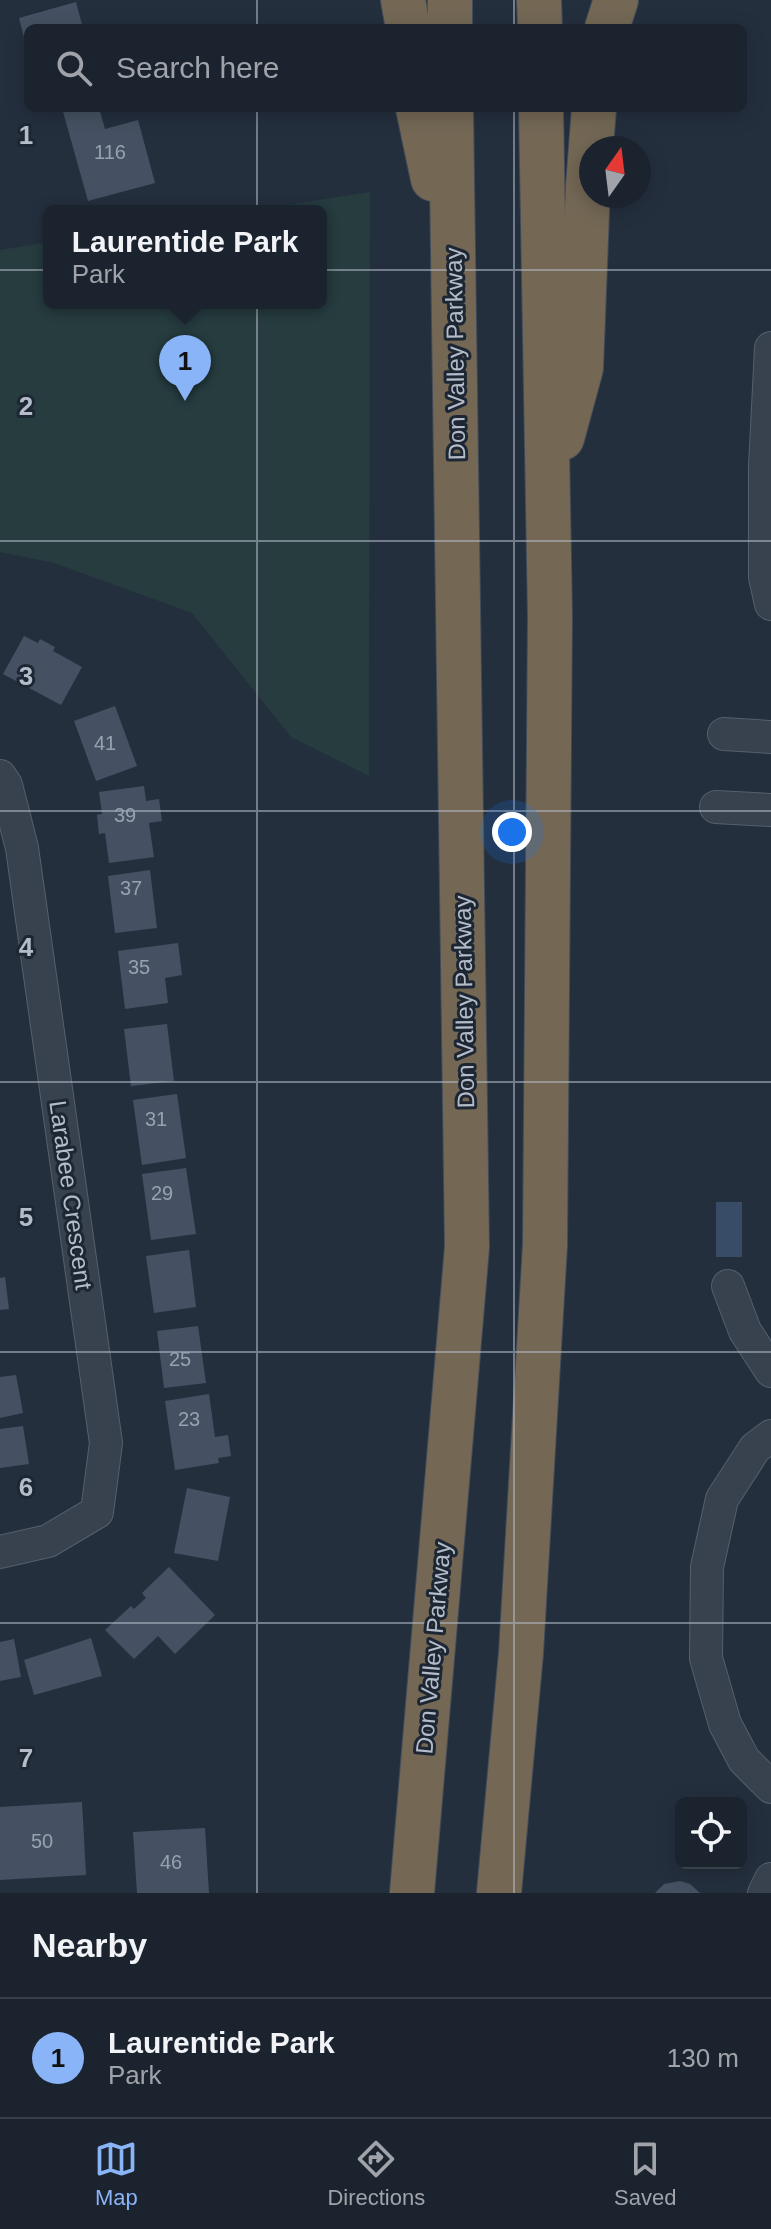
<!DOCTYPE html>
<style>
:root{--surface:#1b232e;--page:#242b36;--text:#f1f3f6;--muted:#a0a4aa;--line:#39404a;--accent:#8ab4f8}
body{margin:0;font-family:Arial,sans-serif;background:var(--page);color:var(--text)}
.controls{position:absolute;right:24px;bottom:24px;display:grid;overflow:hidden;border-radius:12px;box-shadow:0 4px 20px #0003}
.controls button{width:72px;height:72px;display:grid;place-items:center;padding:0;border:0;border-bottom:2px solid var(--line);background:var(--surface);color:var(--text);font:40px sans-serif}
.compass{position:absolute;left:579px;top:136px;width:72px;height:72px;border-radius:50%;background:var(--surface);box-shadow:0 4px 20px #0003;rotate:14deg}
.you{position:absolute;left:512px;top:832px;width:28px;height:28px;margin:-20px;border:6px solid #fff;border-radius:50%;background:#1a73e8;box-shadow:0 0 0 12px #1a73e833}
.badge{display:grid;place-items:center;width:52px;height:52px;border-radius:50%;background:var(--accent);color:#111;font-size:26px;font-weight:700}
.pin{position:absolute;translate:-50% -66px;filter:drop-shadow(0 2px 4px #0008)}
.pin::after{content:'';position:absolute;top:42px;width:28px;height:24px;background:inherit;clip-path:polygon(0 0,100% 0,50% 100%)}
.popup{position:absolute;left:43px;top:205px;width:284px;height:104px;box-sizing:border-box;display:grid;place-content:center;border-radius:12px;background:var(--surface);filter:drop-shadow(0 2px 6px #0005);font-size:26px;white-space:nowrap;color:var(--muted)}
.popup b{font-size:30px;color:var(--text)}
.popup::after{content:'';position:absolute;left:50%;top:100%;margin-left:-16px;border:16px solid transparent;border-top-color:var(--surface)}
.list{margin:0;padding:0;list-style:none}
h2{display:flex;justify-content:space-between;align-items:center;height:104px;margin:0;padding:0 32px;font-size:34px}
h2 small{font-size:26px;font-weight:400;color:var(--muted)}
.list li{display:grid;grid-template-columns:52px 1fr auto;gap:24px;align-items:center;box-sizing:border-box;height:120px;padding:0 32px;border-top:2px solid var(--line)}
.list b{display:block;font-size:30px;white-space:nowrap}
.list p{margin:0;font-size:26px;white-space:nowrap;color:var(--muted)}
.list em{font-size:26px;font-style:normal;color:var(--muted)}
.icon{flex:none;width:44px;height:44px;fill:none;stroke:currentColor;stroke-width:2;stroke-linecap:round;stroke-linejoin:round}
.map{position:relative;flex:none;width:771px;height:1893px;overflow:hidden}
.search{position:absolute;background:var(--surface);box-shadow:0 4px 20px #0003;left:24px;right:24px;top:24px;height:88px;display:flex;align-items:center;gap:20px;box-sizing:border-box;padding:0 28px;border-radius:12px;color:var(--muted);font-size:30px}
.sheet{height:224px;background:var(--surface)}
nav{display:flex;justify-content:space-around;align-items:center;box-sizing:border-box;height:112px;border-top:2px solid var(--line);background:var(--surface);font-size:22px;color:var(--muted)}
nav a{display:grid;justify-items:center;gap:4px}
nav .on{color:var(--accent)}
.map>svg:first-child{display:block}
</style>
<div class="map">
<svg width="771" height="1893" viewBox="0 0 771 1893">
<rect width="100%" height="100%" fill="#242f3e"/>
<polygon fill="#263c3f" points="370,192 369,776 291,737 192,613 54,563 0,552 0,250 49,242 49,303 321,303 321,211 249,211"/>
<rect fill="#394c67" x="716" y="1202" width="26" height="55"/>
<g fill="#455162">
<polygon points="76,2 83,28 28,28 27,49 19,18"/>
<polygon points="62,108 99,108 105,129 138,120 155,183 88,201"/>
<polygon points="24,636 38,643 40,639 55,647 53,651 82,667 61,705 3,674"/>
<polygon points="115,706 137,766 96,781 74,721"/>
<polygon points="144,786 146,801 159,799 162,821 149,823 154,857 109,863 105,833 99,834 97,815 102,814 99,792"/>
<polygon points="150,870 157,928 115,933 108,876"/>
<polygon points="178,943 182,975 165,978 168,1003 125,1009 118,951"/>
<polygon points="167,1024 174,1081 131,1086 124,1029"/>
<polygon points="177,1094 186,1158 142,1165 133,1100"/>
<polygon points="186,1168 196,1234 151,1240 142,1174"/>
<polygon points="189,1250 196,1307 154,1313 146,1256"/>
<polygon points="5,1277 9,1309 0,1310 0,1278"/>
<polygon points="198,1326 206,1383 164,1388 157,1331"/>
<polygon points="16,1375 23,1413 0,1418 0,1377"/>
<polygon points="209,1394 215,1437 228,1435 231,1456 218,1458 219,1463 175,1470 165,1401"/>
<polygon points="23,1426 29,1464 0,1468 0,1429"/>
<polygon points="187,1488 230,1497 218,1561 174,1553"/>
<polygon points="169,1567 215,1615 175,1654 158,1636 134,1659 105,1630 131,1606 134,1609 146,1598 142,1593"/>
<polygon points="91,1638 102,1676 34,1695 24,1660"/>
<polygon points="14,1639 21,1677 0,1681 0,1642"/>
<polygon points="82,1802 86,1875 0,1880 0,1807"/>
<polygon points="205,1828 209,1893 137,1893 133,1832"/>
<polygon points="680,1881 690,1884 700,1893 655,1893 664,1884"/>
</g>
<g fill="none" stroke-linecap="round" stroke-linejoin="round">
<defs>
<g id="minor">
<polyline points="771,348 765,466 765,577 771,604"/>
<polyline points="724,734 771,737"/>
<polyline points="0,776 6,785 22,848 106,1443 97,1512 48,1541 0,1552"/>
<polyline points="716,807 771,810"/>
<polyline points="728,1286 745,1331 771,1371"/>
<polyline points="771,1436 755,1448 722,1499 707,1567 706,1658 725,1724 744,1760 771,1787"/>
<polyline points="764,1893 771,1879"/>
</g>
<g id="highway">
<polyline points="403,0 408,28"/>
<polyline points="450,0 450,28"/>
<polyline points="539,0 540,28"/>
<polyline points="607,28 616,0"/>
<polyline points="418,108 433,179"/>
<polyline points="562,438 581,368 588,186 594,108"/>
<polyline points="412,1893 467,1247 451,108"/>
<polyline points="499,1893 521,1653 545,1245 550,616 541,108"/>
</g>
</defs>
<use href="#minor" stroke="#565f6c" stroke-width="34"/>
<use href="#highway" stroke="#434c59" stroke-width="46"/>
<use href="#minor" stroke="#38414e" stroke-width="32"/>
<use href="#highway" stroke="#746855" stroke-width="44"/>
</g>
<path fill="none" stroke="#b4bcc9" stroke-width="2" stroke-opacity="0.55" d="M257 0V28M514 0V28M257 108V1893M514 108V1893M0 270H771M0 541H771M0 811H771M0 1082H771M0 1352H771M0 1623H771"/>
<g text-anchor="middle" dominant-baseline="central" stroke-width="6" stroke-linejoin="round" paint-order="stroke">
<g font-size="20" fill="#98a1af">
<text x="110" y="152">116</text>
<text x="105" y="743">41</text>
<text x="125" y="815">39</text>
<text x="131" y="888">37</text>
<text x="139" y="967">35</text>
<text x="156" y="1119">31</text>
<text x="162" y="1193">29</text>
<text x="180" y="1359">25</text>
<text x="189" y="1419">23</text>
<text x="42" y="1841">50</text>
<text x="171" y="1862">46</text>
</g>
<g font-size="24" fill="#b4bcc9" stroke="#1d2633">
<text transform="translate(455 354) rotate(-91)">Don Valley Parkway</text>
<text transform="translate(464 1002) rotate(-91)">Don Valley Parkway</text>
<text transform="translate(71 1195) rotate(82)">Larabee Crescent</text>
<text transform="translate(433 1648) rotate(-85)">Don Valley Parkway</text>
</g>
</g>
<g font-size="26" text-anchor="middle" font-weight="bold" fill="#b4bcc9" stroke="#1d2633" stroke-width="6" stroke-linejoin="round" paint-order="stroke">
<text x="26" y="144">1</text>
<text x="26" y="415">2</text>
<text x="26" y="685">3</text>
<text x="26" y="956">4</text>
<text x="26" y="1226">5</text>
<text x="26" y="1496">6</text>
<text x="26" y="1767">7</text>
</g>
</svg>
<div class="controls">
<button><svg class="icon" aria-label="locate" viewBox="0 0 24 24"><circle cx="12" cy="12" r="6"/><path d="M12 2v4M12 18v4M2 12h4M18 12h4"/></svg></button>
</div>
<svg class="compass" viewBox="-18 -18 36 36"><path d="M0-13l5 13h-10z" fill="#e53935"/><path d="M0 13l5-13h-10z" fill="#a0a4aa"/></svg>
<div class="you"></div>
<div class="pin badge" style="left:185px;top:401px">1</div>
<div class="popup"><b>Laurentide Park</b>Park</div>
<div class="search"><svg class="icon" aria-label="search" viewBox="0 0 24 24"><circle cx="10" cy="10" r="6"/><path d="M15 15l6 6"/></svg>Search here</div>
</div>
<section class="sheet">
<h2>Nearby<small></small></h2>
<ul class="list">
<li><span class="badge">1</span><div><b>Laurentide Park</b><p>Park</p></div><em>130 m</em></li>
</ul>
</section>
<nav>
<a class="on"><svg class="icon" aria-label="map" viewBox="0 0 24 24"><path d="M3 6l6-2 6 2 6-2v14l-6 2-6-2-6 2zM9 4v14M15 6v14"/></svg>Map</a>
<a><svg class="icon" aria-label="directions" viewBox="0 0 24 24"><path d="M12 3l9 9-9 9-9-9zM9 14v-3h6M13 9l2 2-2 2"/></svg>Directions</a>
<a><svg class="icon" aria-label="saved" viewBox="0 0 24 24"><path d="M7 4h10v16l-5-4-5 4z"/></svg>Saved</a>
</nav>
